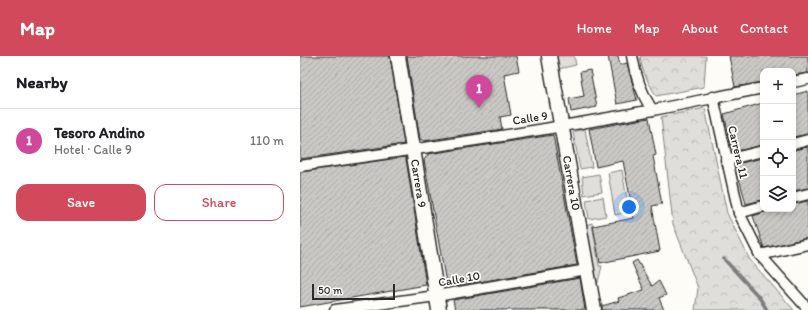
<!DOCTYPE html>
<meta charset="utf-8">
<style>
:root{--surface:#fff;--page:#f2f2f2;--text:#202124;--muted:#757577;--line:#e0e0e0;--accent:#d1495b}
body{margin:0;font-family:Itim,sans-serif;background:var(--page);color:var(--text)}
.controls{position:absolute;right:12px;top:12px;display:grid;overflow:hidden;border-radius:8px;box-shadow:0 2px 6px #0003}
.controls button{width:36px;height:36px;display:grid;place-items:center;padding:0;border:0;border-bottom:1px solid var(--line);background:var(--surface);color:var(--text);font:20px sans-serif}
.scale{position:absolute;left:12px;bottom:10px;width:83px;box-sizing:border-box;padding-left:4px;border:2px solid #2b2b2b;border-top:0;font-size:11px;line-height:14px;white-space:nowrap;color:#2b2b2b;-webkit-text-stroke:3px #fdfcf7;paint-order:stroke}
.you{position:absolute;left:329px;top:151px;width:14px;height:14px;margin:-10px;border:3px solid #fff;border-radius:50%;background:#1a73e8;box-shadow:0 0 0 6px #1a73e833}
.badge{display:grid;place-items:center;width:26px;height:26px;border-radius:50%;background:var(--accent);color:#fff;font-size:13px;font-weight:700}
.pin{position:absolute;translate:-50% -33px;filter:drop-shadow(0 1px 2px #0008)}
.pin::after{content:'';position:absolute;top:21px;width:14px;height:12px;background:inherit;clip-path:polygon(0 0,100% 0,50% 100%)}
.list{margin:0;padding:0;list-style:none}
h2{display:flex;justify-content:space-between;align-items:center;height:52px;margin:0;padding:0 16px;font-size:17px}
h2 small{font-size:13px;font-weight:400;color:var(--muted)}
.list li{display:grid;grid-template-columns:26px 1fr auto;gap:12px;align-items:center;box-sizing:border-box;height:64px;padding:0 16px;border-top:1px solid var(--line)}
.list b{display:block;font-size:15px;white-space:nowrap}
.list p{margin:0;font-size:13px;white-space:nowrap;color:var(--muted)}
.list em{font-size:13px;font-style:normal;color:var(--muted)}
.actions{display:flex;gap:8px;padding:12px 16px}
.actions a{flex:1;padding:9px 0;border:1px solid var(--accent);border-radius:12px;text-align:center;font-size:14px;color:var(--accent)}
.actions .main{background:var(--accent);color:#fff}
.icon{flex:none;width:22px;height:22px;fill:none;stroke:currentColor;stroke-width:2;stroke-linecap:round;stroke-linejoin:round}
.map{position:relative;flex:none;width:508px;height:254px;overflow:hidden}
header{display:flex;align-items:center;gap:24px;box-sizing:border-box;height:56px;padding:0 20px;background:var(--accent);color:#fff}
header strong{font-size:19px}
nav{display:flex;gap:22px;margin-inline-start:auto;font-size:14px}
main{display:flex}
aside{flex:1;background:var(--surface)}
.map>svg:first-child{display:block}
</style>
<header>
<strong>Map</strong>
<nav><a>Home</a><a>Map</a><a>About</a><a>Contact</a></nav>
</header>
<main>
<aside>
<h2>Nearby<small></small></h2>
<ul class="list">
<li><span class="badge" style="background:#d1479c">1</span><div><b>Tesoro Andino</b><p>Hotel · Calle 9</p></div><em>110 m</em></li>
</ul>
<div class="actions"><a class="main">Save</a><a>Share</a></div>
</aside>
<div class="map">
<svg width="508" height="254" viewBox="0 0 508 254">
<defs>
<pattern id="forest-crowns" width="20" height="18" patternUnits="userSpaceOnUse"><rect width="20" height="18" fill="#dfdeda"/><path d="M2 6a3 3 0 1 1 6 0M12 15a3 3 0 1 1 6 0" fill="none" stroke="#c0bfbb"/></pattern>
<pattern id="building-hatch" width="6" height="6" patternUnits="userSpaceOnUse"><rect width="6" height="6" fill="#c9c8c4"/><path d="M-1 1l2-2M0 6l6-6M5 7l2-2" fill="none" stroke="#adaca9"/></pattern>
</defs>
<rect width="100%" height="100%" fill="#fdfcf7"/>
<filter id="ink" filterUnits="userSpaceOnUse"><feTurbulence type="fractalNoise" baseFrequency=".025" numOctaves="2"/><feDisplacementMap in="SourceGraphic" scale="8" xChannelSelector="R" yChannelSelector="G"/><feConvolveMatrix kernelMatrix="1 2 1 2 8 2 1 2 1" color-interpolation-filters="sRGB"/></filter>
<g filter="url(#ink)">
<g fill="#dfdeda" stroke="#858482">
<polygon points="256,0 274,0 276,9 258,13"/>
<polygon points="285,73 292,111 280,113 273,76"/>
<polygon points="322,114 329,156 315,159 308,117"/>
<polygon points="299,118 302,136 284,139 282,121"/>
<polygon points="303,141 306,160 289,163 286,144"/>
<polygon points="292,167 299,210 302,210 297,230 285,169"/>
</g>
<g fill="url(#forest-crowns)" stroke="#858482">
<path d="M340 0H406L404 31 356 40C349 27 341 15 340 0Z"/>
<polygon points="405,52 427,157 450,204 494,254 395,254 398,232 373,168 361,61"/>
</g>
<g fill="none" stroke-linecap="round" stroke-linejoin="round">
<polyline stroke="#7e7d7b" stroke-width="3.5" points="424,203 459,241 467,254"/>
</g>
<g fill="url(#building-hatch)" stroke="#2b2b2b">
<polygon points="0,0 90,0 104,88 0,103"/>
<polygon points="107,0 216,0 219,15 204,18 211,59 200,61 202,73 124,85 120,83"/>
<polygon points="308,0 318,0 320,9 327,7 337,44 317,48"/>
<polygon points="429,0 508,0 508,17 493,19 493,15 463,15 463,26 435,31"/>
<polygon points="290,14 297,51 271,56 269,43 284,40 280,16"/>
<polygon points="508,35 508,78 493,81 493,39"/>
<polygon points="463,47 463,89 433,96 424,58"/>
<polygon points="349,62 356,99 353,100 362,148 352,150 360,195 300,207 293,170 334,162 323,105 296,111 289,73"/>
<polygon points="253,79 277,209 150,231 146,227 124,104 128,98"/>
<polygon points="508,91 508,132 493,135 493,94"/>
<polygon points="105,101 106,103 126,229 0,251 0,116"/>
<polygon points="463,102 463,144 446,148 436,111 437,111 436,108"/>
<polygon points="508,145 508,182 464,192 453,160 465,156 469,153 493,153 493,148"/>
<polygon points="337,204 352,230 359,225 366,239 359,242 364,254 302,254 302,250 319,245 318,242 344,234 332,207"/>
<polygon points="280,222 285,254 155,254 153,244"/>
</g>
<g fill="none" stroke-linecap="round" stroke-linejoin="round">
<defs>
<g id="street">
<path d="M332 0C335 19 342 38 352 54"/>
<polyline points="493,26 508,23"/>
<polyline points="413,41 439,157 460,199 508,253"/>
<polyline points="493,88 508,84"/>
<polyline points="426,104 463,95"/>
<path d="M0 110C118 93 236 76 353 54 390 47 426 39 463 32"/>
<polyline points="493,142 508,138"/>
<polyline points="439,157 463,150"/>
<polyline points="460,199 508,188"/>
<polyline points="35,254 136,240 287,214"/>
</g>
<g id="secondary">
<path id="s1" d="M98 0 139 254"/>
<path id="s2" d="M249 0 294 254"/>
</g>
</defs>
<use href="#street" stroke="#2b2b2b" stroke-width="13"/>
<use href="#secondary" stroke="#2b2b2b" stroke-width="17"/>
<use href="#street" stroke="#fdfcf7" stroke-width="10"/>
<use href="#secondary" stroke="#fdfcf7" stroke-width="14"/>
</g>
</g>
<g text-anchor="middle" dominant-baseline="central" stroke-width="3.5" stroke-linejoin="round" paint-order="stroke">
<g font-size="12" fill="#2b2b2b" stroke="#fdfcf7">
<text transform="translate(230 62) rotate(-9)">Calle 9</text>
<text transform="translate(438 96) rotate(77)">Carrera 11</text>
<text stroke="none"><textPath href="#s1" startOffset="129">Carrera 9</textPath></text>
<text stroke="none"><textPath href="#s2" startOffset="129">Carrera 10</textPath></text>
<text transform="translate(159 223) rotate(-10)">Calle 10</text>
</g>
</g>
</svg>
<div class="controls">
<button>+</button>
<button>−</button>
<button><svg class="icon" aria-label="locate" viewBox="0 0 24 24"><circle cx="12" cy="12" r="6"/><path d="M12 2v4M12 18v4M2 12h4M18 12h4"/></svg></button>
<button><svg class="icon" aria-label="layers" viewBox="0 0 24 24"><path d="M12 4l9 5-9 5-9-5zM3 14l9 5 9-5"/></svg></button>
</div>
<div class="scale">50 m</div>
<div class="you"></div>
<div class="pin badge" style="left:179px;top:52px;background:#d1479c">1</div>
</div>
</main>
